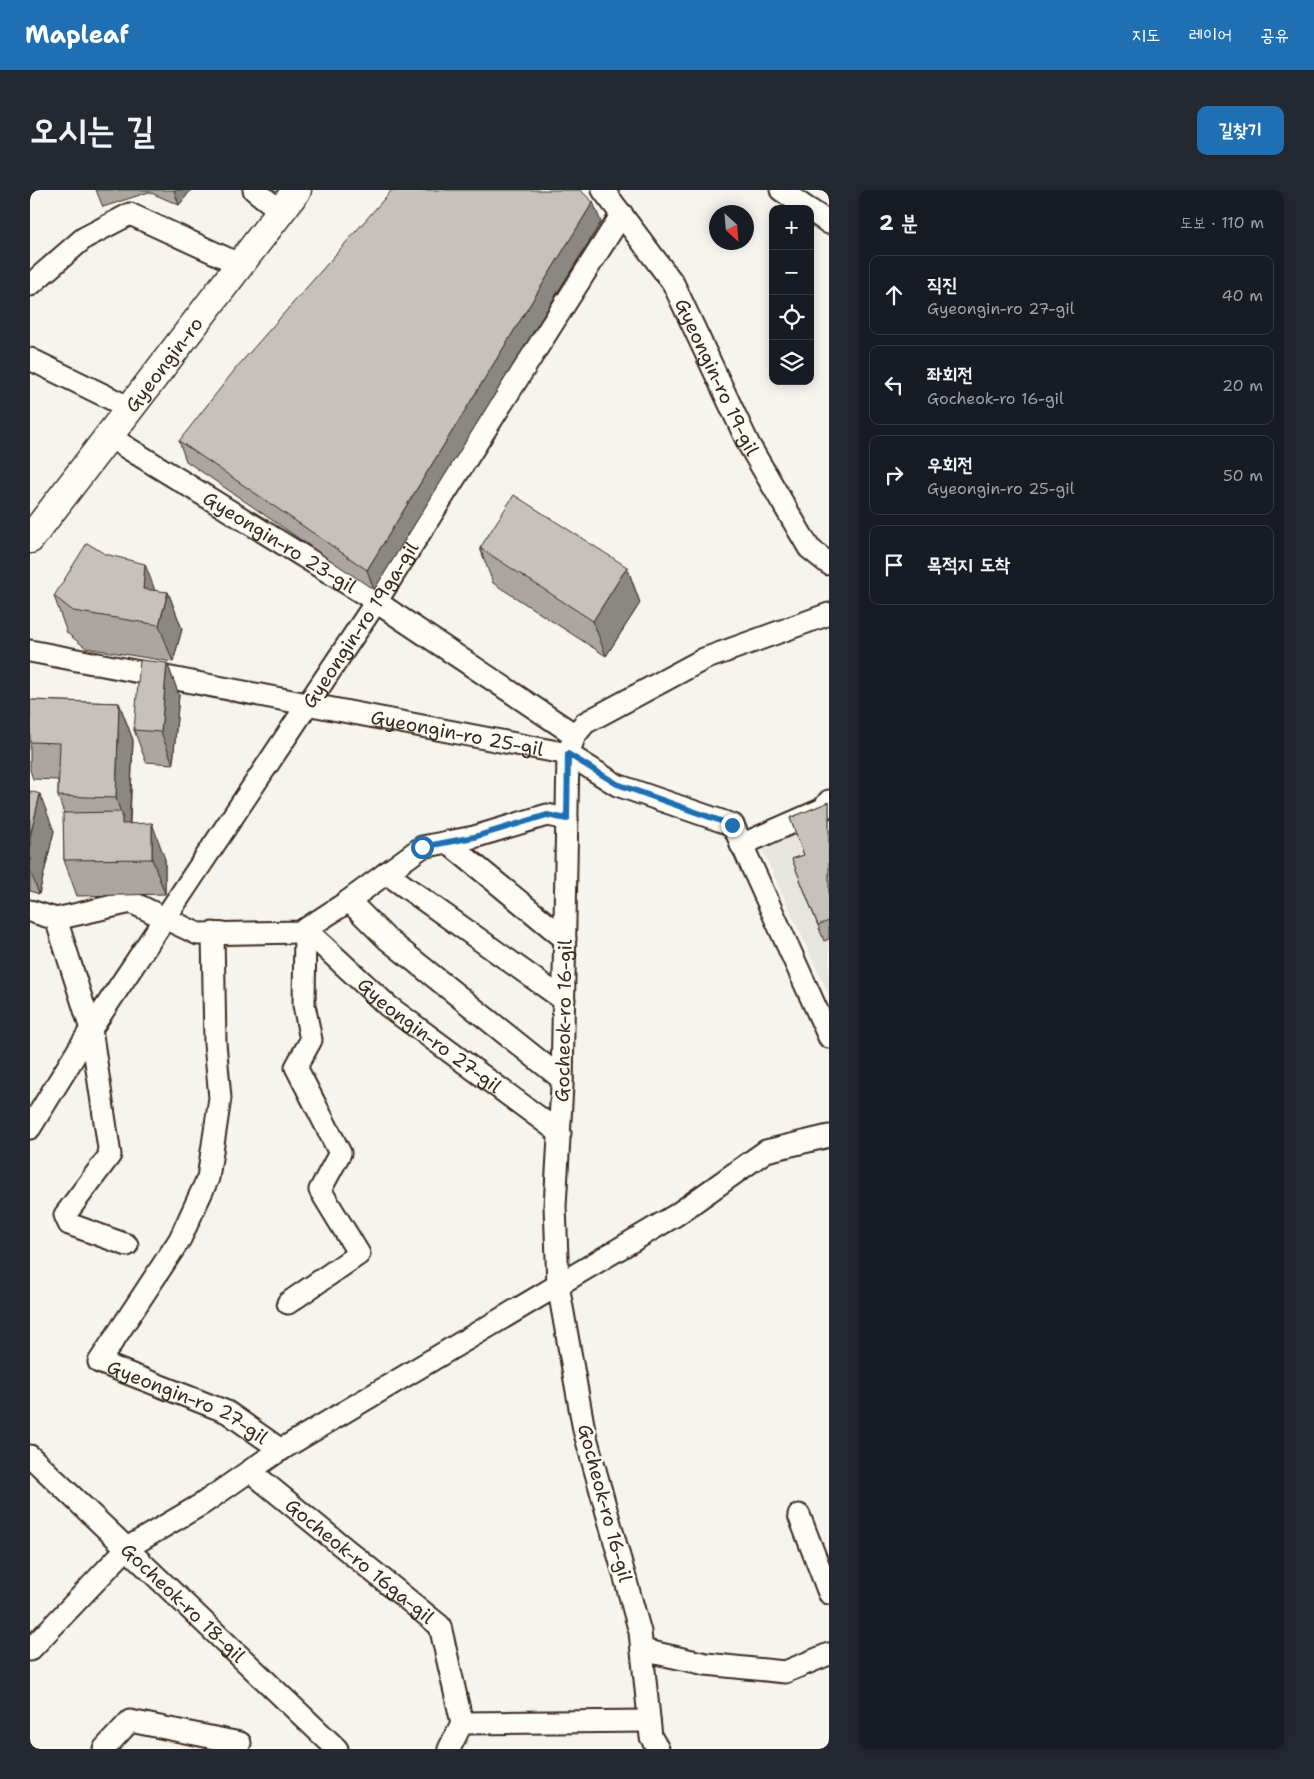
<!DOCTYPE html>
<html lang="ko">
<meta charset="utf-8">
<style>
:root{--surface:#171b24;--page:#242831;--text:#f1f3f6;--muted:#9ea1a6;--line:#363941;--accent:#1f6fb2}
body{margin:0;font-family:"Shantell Sans","Poor Story",sans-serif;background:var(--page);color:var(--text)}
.controls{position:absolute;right:15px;top:15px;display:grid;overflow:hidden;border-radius:10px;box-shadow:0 2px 12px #0003}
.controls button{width:45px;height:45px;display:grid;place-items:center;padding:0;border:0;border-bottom:1px solid var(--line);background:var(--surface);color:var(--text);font:25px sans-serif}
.compass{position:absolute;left:679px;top:15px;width:45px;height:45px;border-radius:50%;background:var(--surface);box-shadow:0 2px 12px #0003;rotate:154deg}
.stop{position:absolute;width:15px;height:15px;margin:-11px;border:4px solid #1f6fb2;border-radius:50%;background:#fff}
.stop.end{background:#1f6fb2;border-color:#fff;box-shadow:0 1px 5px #0008}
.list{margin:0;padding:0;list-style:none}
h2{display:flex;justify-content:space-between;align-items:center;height:65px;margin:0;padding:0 20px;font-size:21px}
h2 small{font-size:16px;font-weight:400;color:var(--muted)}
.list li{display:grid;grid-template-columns:32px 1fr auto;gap:15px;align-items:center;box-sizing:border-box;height:80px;margin:0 10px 10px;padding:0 10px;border:1px solid var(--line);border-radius:10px}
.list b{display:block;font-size:19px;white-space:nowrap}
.list p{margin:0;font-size:16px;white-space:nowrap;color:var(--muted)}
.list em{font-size:16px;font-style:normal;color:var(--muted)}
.icon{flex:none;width:28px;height:28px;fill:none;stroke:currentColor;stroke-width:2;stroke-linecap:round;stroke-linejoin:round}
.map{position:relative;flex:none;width:799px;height:1559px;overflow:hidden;border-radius:10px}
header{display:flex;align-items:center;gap:30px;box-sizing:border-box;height:70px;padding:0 25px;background:var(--accent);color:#fff}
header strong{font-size:24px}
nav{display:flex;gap:28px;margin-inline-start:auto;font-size:18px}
.intro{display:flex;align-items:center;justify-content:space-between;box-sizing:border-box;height:120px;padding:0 30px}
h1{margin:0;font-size:35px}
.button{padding:12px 22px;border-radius:10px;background:var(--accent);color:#fff;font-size:18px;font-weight:700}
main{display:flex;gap:30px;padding:0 30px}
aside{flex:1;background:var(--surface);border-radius:10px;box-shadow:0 2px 12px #0003}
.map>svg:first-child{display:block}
</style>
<header>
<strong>Mapleaf</strong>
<nav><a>지도</a><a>레이어</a><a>공유</a></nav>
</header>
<div class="intro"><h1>오시는 길</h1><a class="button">길찾기</a></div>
<main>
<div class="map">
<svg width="799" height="1559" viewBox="0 0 799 1559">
<rect width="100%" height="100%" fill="#f5f4ee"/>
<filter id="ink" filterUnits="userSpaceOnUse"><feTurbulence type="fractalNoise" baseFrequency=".02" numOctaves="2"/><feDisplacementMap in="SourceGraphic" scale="10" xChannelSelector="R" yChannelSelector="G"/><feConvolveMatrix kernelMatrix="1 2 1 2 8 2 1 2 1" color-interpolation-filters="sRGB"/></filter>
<g filter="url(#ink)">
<polygon fill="#e7e5df" points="799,611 799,805 730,655"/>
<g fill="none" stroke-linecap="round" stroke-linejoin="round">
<defs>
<g id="street">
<polyline points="224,0 252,22"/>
<path id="s1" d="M573 0 643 93 719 255 779 358 799 374"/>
<polyline points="751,0 778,19"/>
<polyline points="780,20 799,33"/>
<polyline points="0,95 54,48 100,24 211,75"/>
<polyline points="0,169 100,218"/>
<path id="s2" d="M78 246 336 405 545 545"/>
<path id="s3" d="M0 461 538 564 587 595 703 635 799 847"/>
<polyline points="417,652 535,749"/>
<polyline points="711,655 793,619 799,611"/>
<polyline points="356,683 534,810"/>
<polyline points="319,711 357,749 532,889"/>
<polyline points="0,721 26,729 101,712 168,744 271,742 314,714 392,657 444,647 517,625 537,629"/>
<polyline points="26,729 61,839 80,965 35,1025 39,1034 97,1055"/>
<path id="s4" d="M275 739 358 816 530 943"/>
<path id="s5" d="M183 743 185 853 190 908 178 988 150 1049 69 1172 197 1222 251 1260"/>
<path id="s6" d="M0 938 61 839 346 412 592 24"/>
<polyline points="258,1113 329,1064 290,1000 310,963 266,877 281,850 274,815 275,739"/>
<path id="s7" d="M0 1266 307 1559"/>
<path id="s8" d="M220 1281 410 1436 432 1533 419 1559"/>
<polyline points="769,1325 799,1403"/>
<polyline points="0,1460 97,1358 172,1314 247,1262 646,1025 736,961 799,946"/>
<polyline points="612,1460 676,1474 755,1482 799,1464"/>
<polyline points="432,1533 619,1531"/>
<polyline points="74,1559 100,1531 210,1553"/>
<path id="s9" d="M628 1559 621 1547 610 1442 554 1240 528 1095 525 1016 532 896 538 564 545 545 555 533 674 469 799 424"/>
</g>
<g id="primary">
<path id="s10" d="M0 349 267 0"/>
</g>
</defs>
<use href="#street" stroke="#3b2a1e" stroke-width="25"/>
<use href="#primary" stroke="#3b2a1e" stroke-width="31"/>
<use href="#street" stroke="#fdfcf7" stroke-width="21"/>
<use href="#primary" stroke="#fdfcf7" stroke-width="28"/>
</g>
<g fill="#aba6a1" stroke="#3b2a1e">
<polygon points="66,0 161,0 149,15 119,2 73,17"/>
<polygon points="571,32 344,400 156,271 149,251"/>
<polygon points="450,358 597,377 610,413 576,466 463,393"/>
<polygon points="125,401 138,402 152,439 143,472 56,458 37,443 24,406"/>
<polygon points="137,473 149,505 143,574 116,572 104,540"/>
<polygon points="0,510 89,513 103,550 100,633 135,669 135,704 47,706 34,670 34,623 28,606 28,590 3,589 0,580"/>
<polygon points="0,601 24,641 9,704 0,701"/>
<polygon points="799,612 799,749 794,751 762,669 774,665 760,628"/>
</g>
<g fill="#8b8783" stroke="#3b2a1e">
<polygon points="144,0 161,0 149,15"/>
<polygon points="563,12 571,32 344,400 337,380"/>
<polygon points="115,374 129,411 113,399"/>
<polygon points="597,377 610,413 576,466 563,431"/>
<polygon points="138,402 152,439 143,472 129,435"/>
<polygon points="137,473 149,505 143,574 131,542"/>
<polygon points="89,513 103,550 99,642 92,634 92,626 86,608"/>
<polygon points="10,604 24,641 9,704 0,680 0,647"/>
<polygon points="122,633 135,669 135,704 122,669"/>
</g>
<g fill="#c7c1bb" stroke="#3b2a1e">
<polygon points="362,0 550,0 563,12 337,380 149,251 207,177"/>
<polygon points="484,305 597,377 563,431 450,358"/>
<polygon points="57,353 75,364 115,374 113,399 138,402 129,435 43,421 24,406"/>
<polygon points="110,470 137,473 131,542 104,540"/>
<polygon points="0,510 89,513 86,608 28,606 30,553 0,552"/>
<polygon points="0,601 10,604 0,647"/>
<polygon points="799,612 799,731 788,735 762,669 774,665 760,628"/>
<polygon points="92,622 92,634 122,633 122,669 34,670 33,623"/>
</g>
</g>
<g fill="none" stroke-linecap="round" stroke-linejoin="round" filter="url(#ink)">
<polyline stroke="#1f6fb2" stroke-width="6" points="392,657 444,647 517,625 537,629 538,564 587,594 702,635"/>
</g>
<g text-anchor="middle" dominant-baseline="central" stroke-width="5" stroke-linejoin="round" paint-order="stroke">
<g font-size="19" fill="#3b2a1e" stroke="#fdfcf7">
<text stroke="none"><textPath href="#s10" startOffset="220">Gyeongin-ro</textPath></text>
<text stroke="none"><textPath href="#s1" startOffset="220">Gyeongin-ro 19-gil</textPath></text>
<text stroke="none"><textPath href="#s2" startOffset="202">Gyeongin-ro 23-gil</textPath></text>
<text stroke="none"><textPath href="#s6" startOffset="602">Gyeongin-ro 19ga-gil</textPath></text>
<text stroke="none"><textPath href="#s3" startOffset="435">Gyeongin-ro 25-gil</textPath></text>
<text stroke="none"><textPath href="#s9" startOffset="741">Gocheok-ro 16-gil</textPath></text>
<text stroke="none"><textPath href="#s4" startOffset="164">Gyeongin-ro 27-gil</textPath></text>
<text stroke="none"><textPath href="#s5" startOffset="558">Gyeongin-ro 27-gil</textPath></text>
<text transform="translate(575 1313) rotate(75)">Gocheok-ro 16-gil</text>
<text stroke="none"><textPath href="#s8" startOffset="142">Gocheok-ro 16ga-gil</textPath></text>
<text stroke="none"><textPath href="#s7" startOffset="212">Gocheok-ro 18-gil</textPath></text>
</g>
</g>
</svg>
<div class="controls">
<button>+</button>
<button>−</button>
<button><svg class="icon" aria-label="locate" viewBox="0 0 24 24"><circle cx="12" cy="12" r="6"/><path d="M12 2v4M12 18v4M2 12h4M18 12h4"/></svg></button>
<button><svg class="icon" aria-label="layers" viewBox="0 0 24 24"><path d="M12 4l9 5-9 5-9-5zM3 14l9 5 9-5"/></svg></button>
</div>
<svg class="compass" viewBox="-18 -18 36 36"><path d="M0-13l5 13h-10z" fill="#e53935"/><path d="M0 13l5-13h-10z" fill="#9ea1a6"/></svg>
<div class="stop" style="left:392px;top:657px"></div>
<div class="stop end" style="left:702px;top:635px"></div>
</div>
<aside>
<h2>2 분<small>도보 · 110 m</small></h2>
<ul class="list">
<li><svg class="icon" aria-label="ahead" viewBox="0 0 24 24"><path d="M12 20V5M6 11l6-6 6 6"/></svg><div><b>직진</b><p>Gyeongin-ro 27-gil</p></div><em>40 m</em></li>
<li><svg class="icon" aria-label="left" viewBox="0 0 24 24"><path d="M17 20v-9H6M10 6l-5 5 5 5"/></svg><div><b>좌회전</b><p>Gocheok-ro 16-gil</p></div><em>20 m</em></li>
<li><svg class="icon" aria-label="right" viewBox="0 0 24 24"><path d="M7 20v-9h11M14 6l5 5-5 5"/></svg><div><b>우회전</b><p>Gyeongin-ro 25-gil</p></div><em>50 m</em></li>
<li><svg class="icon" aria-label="arrive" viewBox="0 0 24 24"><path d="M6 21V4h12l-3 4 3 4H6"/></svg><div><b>목적지 도착</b></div></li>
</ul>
</aside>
</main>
